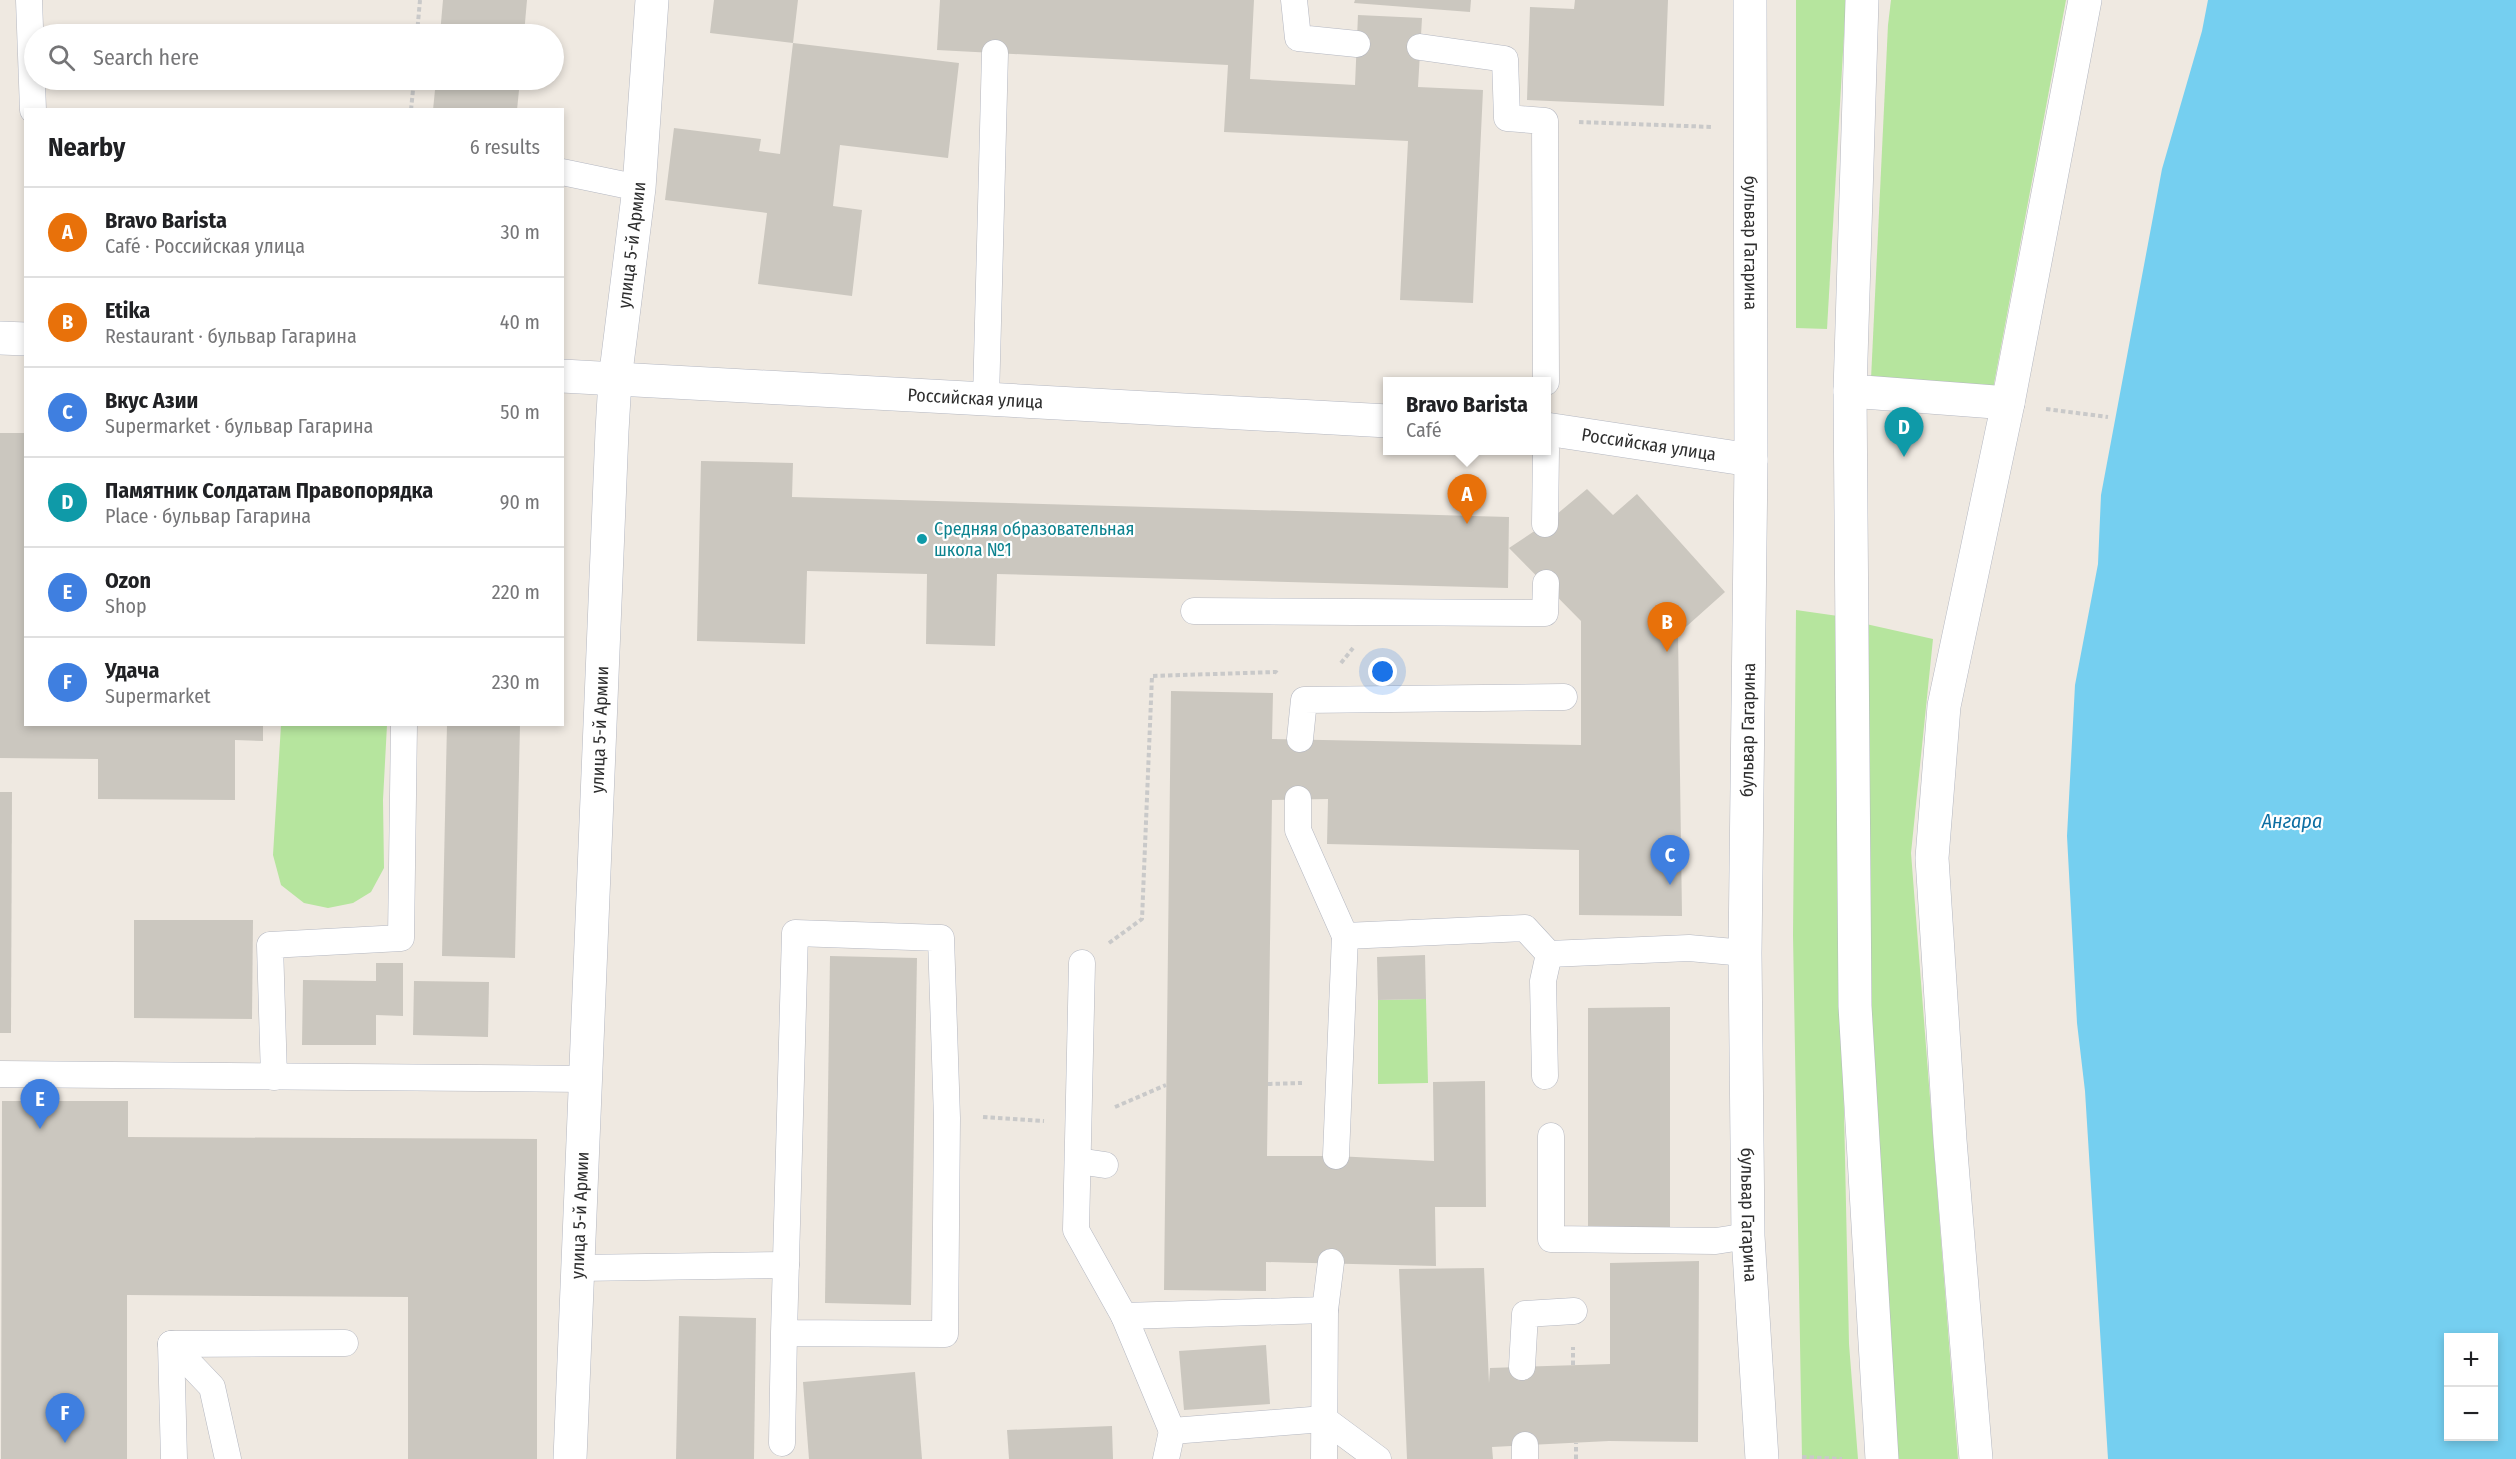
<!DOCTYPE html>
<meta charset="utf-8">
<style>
:root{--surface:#fff;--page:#f6f6f6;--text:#202124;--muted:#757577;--line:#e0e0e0;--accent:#4264fb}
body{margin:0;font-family:"Fira Sans Condensed",sans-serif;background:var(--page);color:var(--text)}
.controls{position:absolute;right:18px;bottom:18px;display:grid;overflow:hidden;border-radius:0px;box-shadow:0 3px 9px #0003}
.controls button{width:54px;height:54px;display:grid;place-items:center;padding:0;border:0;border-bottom:2px solid var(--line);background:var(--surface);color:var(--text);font:30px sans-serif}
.you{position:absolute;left:1383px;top:672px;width:21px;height:21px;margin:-15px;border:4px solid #fff;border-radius:50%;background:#1a73e8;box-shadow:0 0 0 9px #1a73e833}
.badge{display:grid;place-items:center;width:39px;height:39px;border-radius:50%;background:var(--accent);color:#fff;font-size:20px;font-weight:700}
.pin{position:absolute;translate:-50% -50px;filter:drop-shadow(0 2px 3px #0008)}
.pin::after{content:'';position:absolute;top:32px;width:21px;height:18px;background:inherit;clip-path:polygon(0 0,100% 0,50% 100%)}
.popup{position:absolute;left:1383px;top:377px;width:168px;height:78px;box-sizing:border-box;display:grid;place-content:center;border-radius:0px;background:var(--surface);filter:drop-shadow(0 2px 4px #0005);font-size:20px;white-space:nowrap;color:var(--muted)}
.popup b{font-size:22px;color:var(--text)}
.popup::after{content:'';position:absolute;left:50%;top:100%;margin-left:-12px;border:12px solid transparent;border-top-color:var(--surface)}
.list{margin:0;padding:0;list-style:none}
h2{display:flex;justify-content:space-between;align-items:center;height:78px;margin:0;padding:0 24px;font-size:26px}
h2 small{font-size:20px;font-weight:400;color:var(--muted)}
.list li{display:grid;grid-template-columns:39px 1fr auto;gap:18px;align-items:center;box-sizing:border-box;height:90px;padding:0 24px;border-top:2px solid var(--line)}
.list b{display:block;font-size:22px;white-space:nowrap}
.list p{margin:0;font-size:20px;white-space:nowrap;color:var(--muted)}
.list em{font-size:20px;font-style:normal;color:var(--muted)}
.icon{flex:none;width:33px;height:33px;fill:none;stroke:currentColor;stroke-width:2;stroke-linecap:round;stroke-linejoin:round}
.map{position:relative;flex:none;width:2516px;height:1459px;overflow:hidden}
.search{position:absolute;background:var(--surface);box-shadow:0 3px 9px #0003;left:24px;top:24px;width:540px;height:66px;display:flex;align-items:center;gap:15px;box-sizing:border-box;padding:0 21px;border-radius:33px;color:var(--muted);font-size:22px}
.panel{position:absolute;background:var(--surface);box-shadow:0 3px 9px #0003;left:24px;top:108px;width:540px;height:618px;border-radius:0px}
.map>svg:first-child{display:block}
</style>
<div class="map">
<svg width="2516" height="1459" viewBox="0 0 2516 1459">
<rect width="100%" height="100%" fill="#efe9e1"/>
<g fill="#b6e59e">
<polygon points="1796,0 1846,0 1827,329 1796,328"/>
<polygon points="1891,0 2066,0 1993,389 1871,379 1888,25"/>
<polygon points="1796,610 1838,616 1837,786 1849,1344 1858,1459 1802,1459 1793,935"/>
<polygon points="1866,624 1933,639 1911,853 1958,1459 1894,1459 1864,853"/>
<polygon points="281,725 387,725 383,800 384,868 371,892 353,903 328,908 304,903 281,885 273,855"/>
<polygon points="1426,999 1428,1083 1378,1084 1378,1000"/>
</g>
<path fill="#75cff0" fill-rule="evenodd" d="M2208 0H2516V1459H2108L2085 1091 2077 1023 2067 836 2075 685 2098 564 2101 495 2162 169 2202 31ZM2448 1338H2494V1436H2448Z"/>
<g fill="#cbc7bf">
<polygon points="443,0 527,0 524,34 440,34"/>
<polygon points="714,0 798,0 793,43 959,63 948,158 840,145 833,206 862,210 852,296 758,284 767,213 665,200 674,128 761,139 759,151 780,154 793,43 710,33"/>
<polygon points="940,0 1254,0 1250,79 1355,85 1358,15 1422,18 1418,87 1483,90 1473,303 1400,300 1408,141 1224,132 1228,65 937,50"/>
<polygon points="1355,0 1471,0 1470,12 1354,3"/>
<polygon points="1575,0 1668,0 1664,106 1527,100 1530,7 1574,9"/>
<polygon points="436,80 520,80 517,110 433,110"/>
<polygon points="0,433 26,433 26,724 263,724 263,741 235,740 235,800 98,799 98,759 0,758"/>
<polygon points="701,461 793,463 792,497 1509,517 1508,588 997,574 995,646 926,644 927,574 807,571 805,644 697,641"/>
<polygon points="1587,489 1613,515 1637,494 1725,592 1678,634 1682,916 1579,915 1579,850 1327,844 1328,799 1272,800 1267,1156 1336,1156 1434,1161 1433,1082 1485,1081 1486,1207 1435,1207 1436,1266 1266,1262 1266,1291 1164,1290 1171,691 1273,693 1272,739 1581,745 1581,621 1509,548 1545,524"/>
<polygon points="447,724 520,724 515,958 442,956"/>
<polygon points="0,792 12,792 11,1033 0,1033"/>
<polygon points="134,920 253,920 252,1019 134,1018"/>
<polygon points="1425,955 1426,999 1378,1000 1377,957"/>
<polygon points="830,956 917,958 911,1305 825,1303"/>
<polygon points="376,963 403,963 403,1016 376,1015 376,1045 302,1045 303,980 376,981"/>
<polygon points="414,981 489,982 488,1037 413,1035"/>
<polygon points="1670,1007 1670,1231 1588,1230 1588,1008"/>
<polygon points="2,1101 128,1101 128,1137 537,1139 537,1459 408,1459 408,1297 127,1295 127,1459 1,1459"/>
<polygon points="1699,1261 1698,1442 1609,1441 1492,1447 1493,1459 1407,1459 1399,1269 1484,1268 1489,1383 1490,1368 1610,1364 1610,1263"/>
<polygon points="679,1316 756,1318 754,1459 676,1459"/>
<polygon points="1266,1345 1270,1404 1184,1410 1179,1351"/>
<polygon points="915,1372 922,1459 809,1459 803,1382"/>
<polygon points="1112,1426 1113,1459 1009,1459 1007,1430"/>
</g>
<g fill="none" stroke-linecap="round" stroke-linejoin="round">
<defs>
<g id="service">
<polyline points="29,0 33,110"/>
<polyline points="1294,0 1298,38 1357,44"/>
<polyline points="1420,47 1505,59 1507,118 1545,121 1546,382"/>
<polyline points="562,172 639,188"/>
<polyline points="986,399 995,53"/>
<polyline points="1545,524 1546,450"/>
<polyline points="1194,611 1545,613 1546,583"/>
<polyline points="1300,739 1304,700 1564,697"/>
<polyline points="1298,799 1298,830 1345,936"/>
<polyline points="1082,963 1076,1230 1124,1316 1172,1431"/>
<polyline points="0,1074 586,1079"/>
<polyline points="1545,1076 1543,981 1549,954"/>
<polyline points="274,1077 270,945 401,938 404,724"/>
<polyline points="1551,1136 1551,1239 1716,1241 1748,1236"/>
<polyline points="1336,1156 1345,936 1525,928 1549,954 1689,948 1745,953"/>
<polyline points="1078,1161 1105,1165"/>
<polyline points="578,1268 786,1265"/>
<polyline points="1124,1316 1325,1310"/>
<polyline points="171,1344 212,1387 228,1459"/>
<polyline points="1522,1367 1525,1314 1574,1311"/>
<polyline points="782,1443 784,1333 945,1334 947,1118 941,938 795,933 784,1333"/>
<polyline points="174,1459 171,1344 345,1343"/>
<polyline points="1166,1459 1172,1431 1324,1419 1378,1459"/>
<polyline points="1324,1459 1325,1310 1331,1262"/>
<polyline points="1525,1459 1525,1445"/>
</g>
<g id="pedestrian">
<polyline points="1862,0 1850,391 1855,1006 1882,1459"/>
<polyline points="1850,391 2008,403"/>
<polyline points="1976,1459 1950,1140 1932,858 1944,706 2008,403 2085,0"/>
</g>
<g id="minor">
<polyline points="0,338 26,339"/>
<path id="s1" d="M562 376 1388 421"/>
<path id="s2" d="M1546 429 1751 460"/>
</g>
<g id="tertiary">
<path id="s3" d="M1750 0 1751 460 1745 953 1748 1236 1762 1459"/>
<path id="s4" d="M570 1459 612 431 615 380 639 188 652 0"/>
</g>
</defs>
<use href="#service" stroke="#b4b7c1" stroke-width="27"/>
<use href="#pedestrian" stroke="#b4b7c1" stroke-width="34"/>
<use href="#minor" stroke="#b4b7c1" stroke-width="34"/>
<use href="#tertiary" stroke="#b4b7c1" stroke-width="34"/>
<g stroke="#c9c9c9" stroke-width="4" stroke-dasharray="4.5 3" stroke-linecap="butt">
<polyline points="417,34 420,0"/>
<polyline points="411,110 414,80"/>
<polyline points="1579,122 1713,127"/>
<polyline points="2046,409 2108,417"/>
<polyline points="1341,663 1353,648"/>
<polyline points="1109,943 1142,919 1152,676 1276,672 1279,675"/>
<polyline points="1268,1084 1302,1083"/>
<polyline points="1115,1107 1166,1085"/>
<polyline points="983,1117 1044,1121"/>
<polyline points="1573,1365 1573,1347"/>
<polyline points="1802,1457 1842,1459"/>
<polyline points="1576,1459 1576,1443"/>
</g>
<use href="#service" stroke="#fff" stroke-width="26"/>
<use href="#pedestrian" stroke="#fff" stroke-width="33"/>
<use href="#minor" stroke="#fff" stroke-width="33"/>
<use href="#tertiary" stroke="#fff" stroke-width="33"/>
</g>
<circle fill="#0f9aa8" stroke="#fff" stroke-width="2" cx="922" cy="539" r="6"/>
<g text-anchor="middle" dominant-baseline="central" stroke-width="4.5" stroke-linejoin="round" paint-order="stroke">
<g font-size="18" fill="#2e2e2e" stroke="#fff">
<text stroke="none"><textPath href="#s4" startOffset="1216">улица 5-й Армии</textPath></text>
<text stroke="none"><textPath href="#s3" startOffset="243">бульвар Гагарина</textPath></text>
<text stroke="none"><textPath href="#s1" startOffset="414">Российская улица</textPath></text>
<text stroke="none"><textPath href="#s2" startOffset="104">Российская улица</textPath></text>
<text stroke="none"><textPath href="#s4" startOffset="730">улица 5-й Армии</textPath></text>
<text transform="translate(1748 730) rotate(-89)">бульвар Гагарина</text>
<text stroke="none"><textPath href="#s4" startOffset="244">улица 5-й Армии</textPath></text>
<text stroke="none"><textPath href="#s3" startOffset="1215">бульвар Гагарина</textPath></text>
</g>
<g font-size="18" fill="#0d838f" stroke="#fff" text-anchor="start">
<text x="934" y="529">Средняя образовательная<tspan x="934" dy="21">школа №1</tspan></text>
</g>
<g font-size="20" font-style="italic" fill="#0d6fa3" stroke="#fff">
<text x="2292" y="821">Ангара</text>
</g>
</g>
</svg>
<div class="controls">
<button>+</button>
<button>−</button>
</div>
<div class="you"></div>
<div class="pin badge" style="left:1467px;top:524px;background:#e8710a">A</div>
<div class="popup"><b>Bravo Barista</b>Café</div>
<div class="pin badge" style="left:1667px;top:652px;background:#e8710a">B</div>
<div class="pin badge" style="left:1670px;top:885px;background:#3f7fe0">C</div>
<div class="pin badge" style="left:1904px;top:457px;background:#0f9aa8">D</div>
<div class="pin badge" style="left:40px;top:1129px;background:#3f7fe0">E</div>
<div class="pin badge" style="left:65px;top:1443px;background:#3f7fe0">F</div>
<div class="search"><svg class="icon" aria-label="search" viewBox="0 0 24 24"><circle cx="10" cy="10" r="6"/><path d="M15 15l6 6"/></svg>Search here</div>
<section class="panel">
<h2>Nearby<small>6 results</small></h2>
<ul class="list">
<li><span class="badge" style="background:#e8710a">A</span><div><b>Bravo Barista</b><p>Café · Российская улица</p></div><em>30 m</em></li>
<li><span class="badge" style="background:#e8710a">B</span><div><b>Etika</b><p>Restaurant · бульвар Гагарина</p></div><em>40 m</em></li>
<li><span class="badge" style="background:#3f7fe0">C</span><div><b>Вкус Азии</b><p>Supermarket · бульвар Гагарина</p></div><em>50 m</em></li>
<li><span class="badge" style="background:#0f9aa8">D</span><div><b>Памятник Солдатам Правопорядка</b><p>Place · бульвар Гагарина</p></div><em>90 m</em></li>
<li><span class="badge" style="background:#3f7fe0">E</span><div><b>Ozon</b><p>Shop</p></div><em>220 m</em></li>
<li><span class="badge" style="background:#3f7fe0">F</span><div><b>Удача</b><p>Supermarket</p></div><em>230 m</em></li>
</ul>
</section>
</div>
